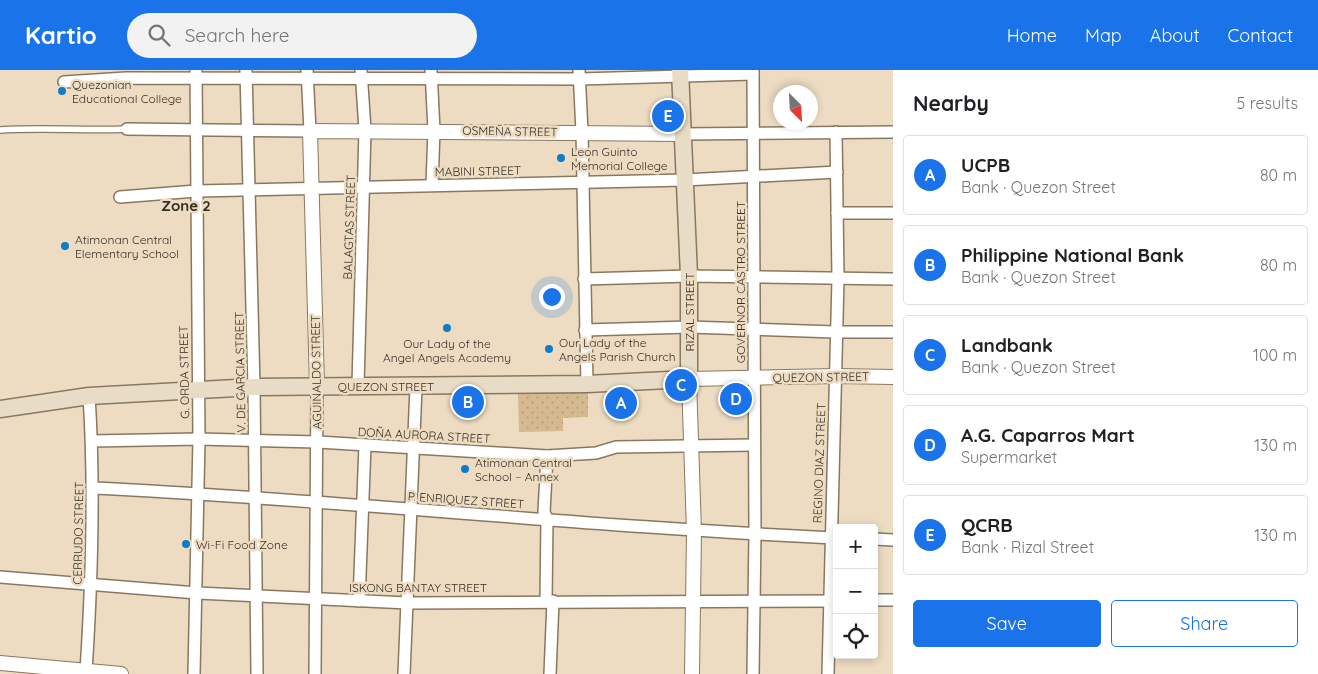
<!DOCTYPE html>
<meta charset="utf-8">
<style>
:root{--surface:#fff;--page:#f2f2f2;--text:#202124;--muted:#757577;--line:#e0e0e0;--accent:#1a73e8}
body{margin:0;font-family:Quicksand,sans-serif;background:var(--page);color:var(--text)}
.controls{position:absolute;right:15px;bottom:15px;display:grid;overflow:hidden;border-radius:5px;box-shadow:0 2px 8px #0003}
.controls button{width:45px;height:45px;display:grid;place-items:center;padding:0;border:0;border-bottom:1px solid var(--line);background:var(--surface);color:var(--text);font:25px sans-serif}
.compass{position:absolute;left:773px;top:15px;width:45px;height:45px;border-radius:50%;background:var(--surface);box-shadow:0 2px 8px #0003;rotate:156deg}
.you{position:absolute;left:551px;top:226px;width:18px;height:18px;margin:-12px;border:4px solid #fff;border-radius:50%;background:#1a73e8;box-shadow:0 0 0 8px #1a73e833}
.badge{display:grid;place-items:center;width:32px;height:32px;border-radius:50%;background:var(--accent);color:#fff;font-size:16px;font-weight:700}
.pin{position:absolute;translate:-50% -50%;border:2px solid #fff;box-shadow:0 1px 5px #0006}
.list{margin:0;padding:0;list-style:none}
h2{display:flex;justify-content:space-between;align-items:center;height:65px;margin:0;padding:0 20px;font-size:21px}
h2 small{font-size:16px;font-weight:400;color:var(--muted)}
.list li{display:grid;grid-template-columns:32px 1fr auto;gap:15px;align-items:center;box-sizing:border-box;height:80px;margin:0 10px 10px;padding:0 10px;border:1px solid var(--line);border-radius:5px}
.list b{display:block;font-size:19px;white-space:nowrap}
.list p{margin:0;font-size:16px;white-space:nowrap;color:var(--muted)}
.list em{font-size:16px;font-style:normal;color:var(--muted)}
.actions{display:flex;gap:10px;padding:15px 20px}
.actions a{flex:1;padding:11px 0;border:1px solid var(--accent);border-radius:5px;text-align:center;font-size:18px;color:var(--accent)}
.actions .main{background:var(--accent);color:#fff}
.icon{flex:none;width:28px;height:28px;fill:none;stroke:currentColor;stroke-width:2;stroke-linecap:round;stroke-linejoin:round}
.map{position:relative;flex:none;width:893px;height:604px;overflow:hidden}
header{display:flex;align-items:center;gap:30px;box-sizing:border-box;height:70px;padding:0 25px;background:var(--accent);color:#fff}
header strong{font-size:24px}
nav{display:flex;gap:28px;margin-inline-start:auto;font-size:18px}
.search{width:350px;height:45px;background:var(--page);display:flex;align-items:center;gap:12px;box-sizing:border-box;padding:0 18px;border-radius:28px;color:var(--muted);font-size:19px}
main{display:flex}
aside{flex:1;background:var(--surface)}
.map>svg:first-child{display:block}
</style>
<header>
<strong>Kartio</strong>
<div class="search"><svg class="icon" aria-label="search" viewBox="0 0 24 24"><circle cx="10" cy="10" r="6"/><path d="M15 15l6 6"/></svg>Search here</div>
<nav><a>Home</a><a>Map</a><a>About</a><a>Contact</a></nav>
</header>
<main>
<div class="map">
<svg width="893" height="604" viewBox="0 0 893 604">
<defs>
<pattern id="garden-dots" width="8" height="8" patternUnits="userSpaceOnUse" patternTransform="scale(1.25)"><rect width="8" height="8" fill="#d5b990"/><path d="M2 2h.1M6 6h.1" fill="none" stroke="#b79f7c" stroke-width="1.8" stroke-linecap="round"/></pattern>
</defs>
<rect width="100%" height="100%" fill="#eddcc2"/>
<polygon fill="url(#garden-dots)" points="588,321 588,347 563,348 563,361 519,362 518,323"/>
<g fill="none" stroke-linecap="round" stroke-linejoin="round">
<defs>
<path id="service" d="M0 60C43 57 84 61 127 59"/>
<g id="minor">
<polyline points="431,0 434,60 432,115"/>
<polyline points="579,0 582,62 587,314"/>
<polyline points="753,0 755,463 753,604"/>
<polyline points="246,1 254,317 257,604"/>
<polyline points="64,12 126,8 580,9 753,4"/>
<polyline points="127,59 310,61 307,0"/>
<polyline points="683,64 893,62"/>
<polyline points="120,127 196,121 685,110 837,102"/>
<polyline points="837,143 893,143"/>
<polyline points="584,209 689,206 893,209"/>
<polyline points="585,260 689,257 835,262 893,262"/>
<polyline points="358,315 365,60 361,0"/>
<polyline points="92,371 199,369 318,372 547,386 596,383 616,377 754,375"/>
<path d="M94 418C342 430 589 457 837 468"/>
<polyline points="874,469 893,470"/>
<polyline points="0,507 197,523 408,533 837,531"/>
<polyline points="874,530 893,530"/>
<polyline points="359,531 365,375"/>
<polyline points="546,531 547,449 544,442 547,386"/>
<path d="M86 601C92 509 95 418 89 326"/>
<polyline points="194,604 199,369 196,1"/>
<polyline points="315,604 317,316"/>
<polyline points="404,604 416,317"/>
<polyline points="550,604 553,531"/>
<polyline points="828,604 838,209 836,62"/>
</g>
<g id="tertiary">
<polyline points="317,316 310,61 683,64"/>
<polyline points="0,593 121,604"/>
<polyline points="692,604 694,462 689,309 836,306 893,307"/>
</g>
<polyline id="secondary" points="0,339 89,326 254,317 587,314 689,309 689,206 680,0"/>
</defs>
<use href="#service" stroke="#887861" stroke-width="8"/>
<use href="#minor" stroke="#887861" stroke-width="14"/>
<use href="#tertiary" stroke="#887861" stroke-width="16"/>
<use href="#secondary" stroke="#887861" stroke-width="19"/>
<use href="#service" stroke="#fff" stroke-width="5.5"/>
<use href="#minor" stroke="#fff" stroke-width="11"/>
<use href="#tertiary" stroke="#fff" stroke-width="14"/>
<use href="#secondary" stroke="#e9dcc6" stroke-width="16"/>
</g>
<g fill="#0a7ec7" stroke="#eddcc2" stroke-width="2">
<circle cx="62" cy="21" r="5"/>
<circle cx="561" cy="88" r="5"/>
<circle cx="65" cy="176" r="5"/>
<circle cx="447" cy="258" r="5"/>
<circle cx="549" cy="279" r="5"/>
<circle cx="465" cy="399" r="5"/>
<circle cx="186" cy="474" r="5"/>
</g>
<g text-anchor="middle" dominant-baseline="central" stroke-width="5" stroke-linejoin="round" paint-order="stroke">
<g font-size="12" fill="#362f26" stroke="#eddcc2" text-anchor="start">
<text x="72" y="14">Quezonian<tspan x="72" dy="14">Educational College</tspan></text>
<text x="571" y="81">Leon Guinto<tspan x="571" dy="14">Memorial College</tspan></text>
<text x="75" y="169">Atimonan Central<tspan x="75" dy="14">Elementary School</tspan></text>
<text x="559" y="272">Our Lady of the<tspan x="559" dy="14">Angels Parish Church</tspan></text>
<text x="447" y="273" text-anchor="middle">Our Lady of the<tspan x="447" dy="14">Angel Angels Academy</tspan></text>
<text x="475" y="392">Atimonan Central<tspan x="475" dy="14">School – Annex</tspan></text>
<text x="196" y="474">Wi-Fi Food Zone</text>
</g>
<g font-size="12" fill="#362f26" stroke="#eddcc2">
<text transform="translate(510 61) rotate(1)">OSMEÑA STREET</text>
<text transform="translate(478 101) rotate(-1)">MABINI STREET</text>
<text transform="translate(349 157) rotate(-88)">BALAGTAS STREET</text>
<text transform="translate(740 212) rotate(-90)">GOVERNOR CASTRO STREET</text>
<text transform="translate(689 242) rotate(-90)">RIZAL STREET</text>
<text transform="translate(184 302) rotate(-91)">G. ORDA STREET</text>
<text transform="translate(240 302) rotate(-91)">V. DE GARCIA STREET</text>
<text transform="translate(316 302) rotate(-91)">AGUINALDO STREET</text>
<text transform="translate(821 307) rotate(-1)">QUEZON STREET</text>
<text x="386" y="316">QUEZON STREET</text>
<text transform="translate(424 365) rotate(3)">DOÑA AURORA STREET</text>
<text transform="translate(819 393) rotate(-88)">REGINO DIAZ STREET</text>
<text transform="translate(466 430) rotate(4)">P. ENRIQUEZ STREET</text>
<text transform="translate(78 463) rotate(-89)">CERRUDO STREET</text>
<text x="418" y="517">ISKONG BANTAY STREET</text>
</g>
<g font-size="15" font-weight="bold" fill="#362f26" stroke="#eddcc2">
<text x="186" y="135">Zone 2</text>
</g>
</g>
</svg>
<div class="controls">
<button>+</button>
<button>−</button>
<button><svg class="icon" aria-label="locate" viewBox="0 0 24 24"><circle cx="12" cy="12" r="6"/><path d="M12 2v4M12 18v4M2 12h4M18 12h4"/></svg></button>
</div>
<svg class="compass" viewBox="-18 -18 36 36"><path d="M0-13l5 13h-10z" fill="#e53935"/><path d="M0 13l5-13h-10z" fill="#757577"/></svg>
<div class="you"></div>
<div class="pin badge" style="left:621px;top:333px">A</div>
<div class="pin badge" style="left:468px;top:332px">B</div>
<div class="pin badge" style="left:681px;top:315px">C</div>
<div class="pin badge" style="left:736px;top:329px">D</div>
<div class="pin badge" style="left:668px;top:46px">E</div>
</div>
<aside>
<h2>Nearby<small>5 results</small></h2>
<ul class="list">
<li><span class="badge">A</span><div><b>UCPB</b><p>Bank · Quezon Street</p></div><em>80 m</em></li>
<li><span class="badge">B</span><div><b>Philippine National Bank</b><p>Bank · Quezon Street</p></div><em>80 m</em></li>
<li><span class="badge">C</span><div><b>Landbank</b><p>Bank · Quezon Street</p></div><em>100 m</em></li>
<li><span class="badge">D</span><div><b>A.G. Caparros Mart</b><p>Supermarket</p></div><em>130 m</em></li>
<li><span class="badge">E</span><div><b>QCRB</b><p>Bank · Rizal Street</p></div><em>130 m</em></li>
</ul>
<div class="actions"><a class="main">Save</a><a>Share</a></div>
</aside>
</main>
